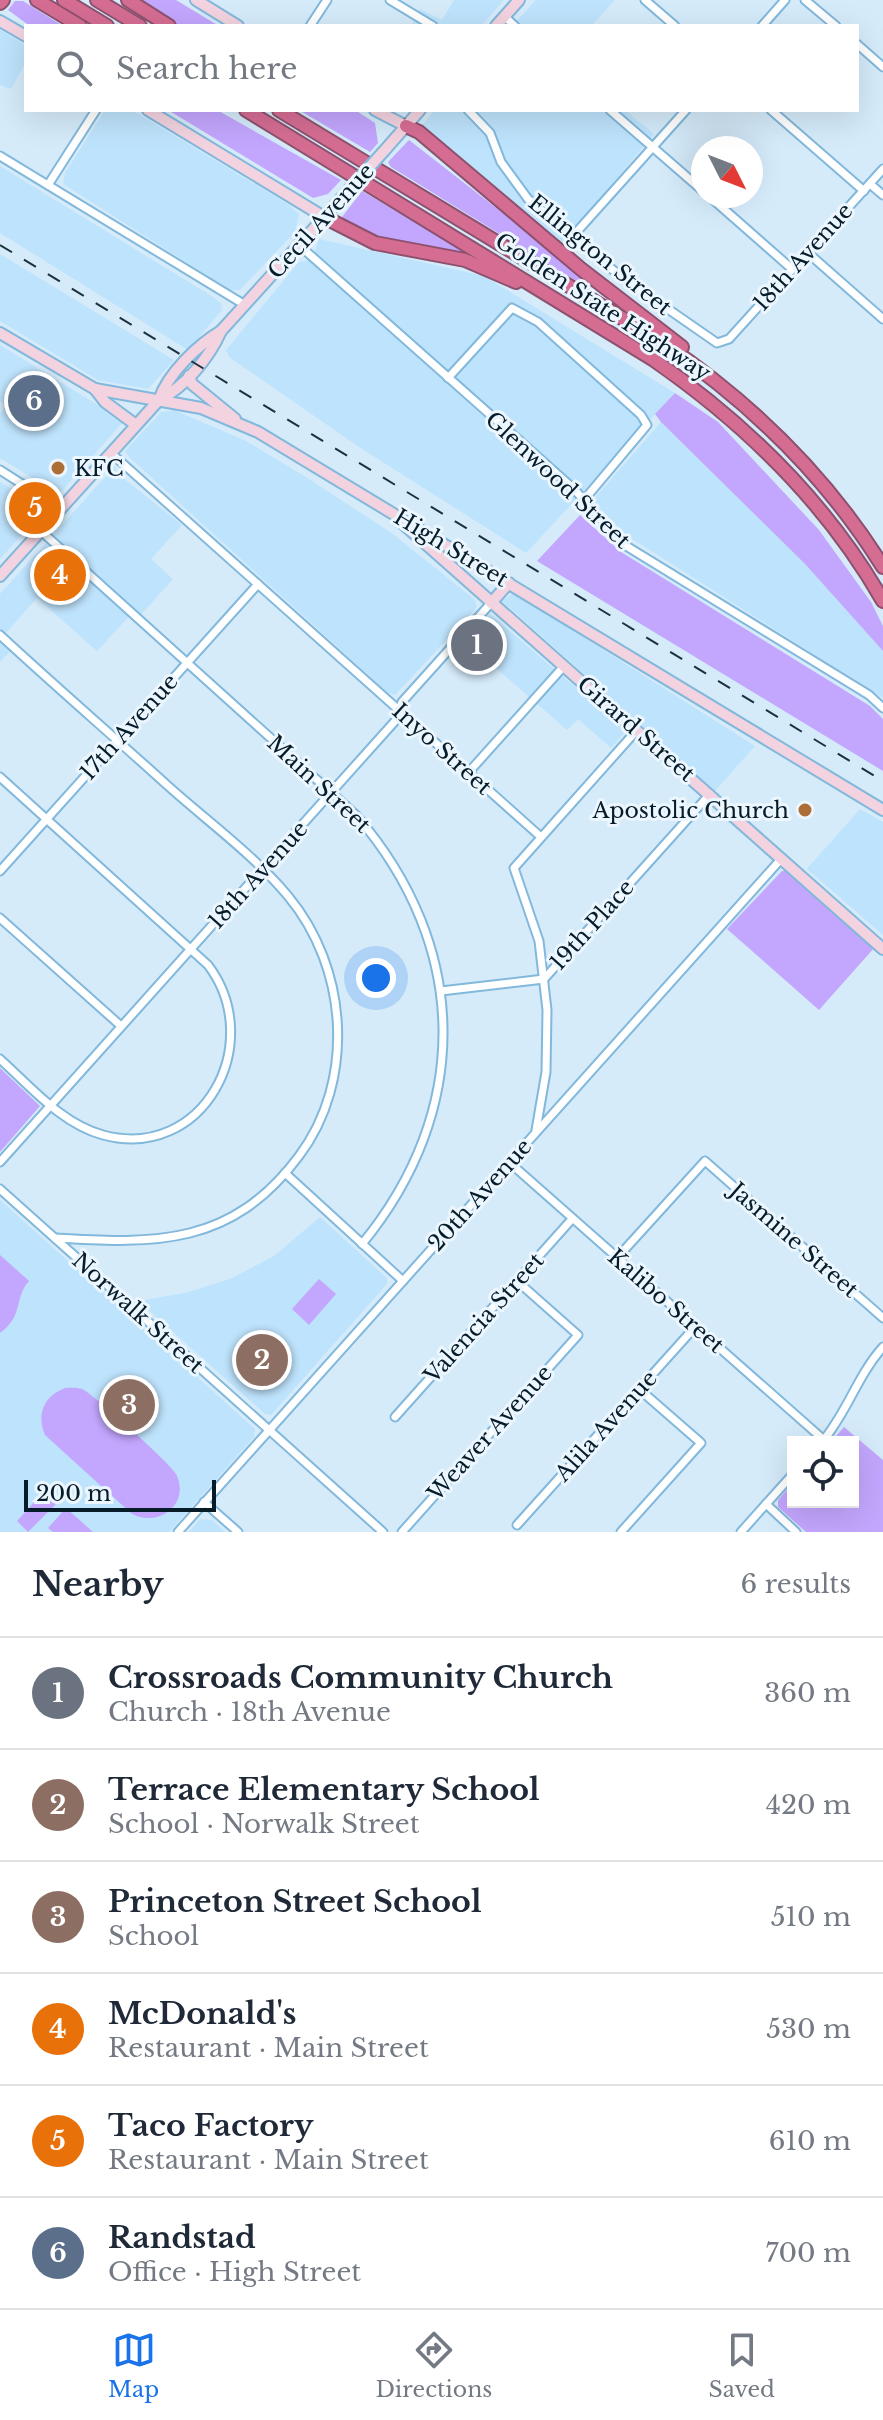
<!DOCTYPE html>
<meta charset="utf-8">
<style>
:root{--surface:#fff;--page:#f2f2f3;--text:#1f2937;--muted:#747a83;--line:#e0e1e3;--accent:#1a73e8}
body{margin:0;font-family:"Libre Baskerville",serif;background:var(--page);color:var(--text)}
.controls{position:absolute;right:24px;bottom:24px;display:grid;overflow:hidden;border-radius:0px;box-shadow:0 8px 32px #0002}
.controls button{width:72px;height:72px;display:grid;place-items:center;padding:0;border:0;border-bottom:2px solid var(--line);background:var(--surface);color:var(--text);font:40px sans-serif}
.compass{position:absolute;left:691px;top:136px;width:72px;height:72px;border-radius:50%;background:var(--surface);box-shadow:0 8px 32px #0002;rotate:132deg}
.scale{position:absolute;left:24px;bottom:20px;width:192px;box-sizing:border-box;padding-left:8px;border:4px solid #061c29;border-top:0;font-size:22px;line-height:28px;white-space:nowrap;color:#061c29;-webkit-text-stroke:6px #ebf6fe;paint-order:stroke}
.you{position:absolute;left:376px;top:978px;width:28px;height:28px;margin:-20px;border:6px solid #fff;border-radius:50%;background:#1a73e8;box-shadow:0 0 0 12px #1a73e833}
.badge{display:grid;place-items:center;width:52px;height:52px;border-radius:50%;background:var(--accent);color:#fff;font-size:26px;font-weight:700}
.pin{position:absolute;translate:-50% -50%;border:4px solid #fff;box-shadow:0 2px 8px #0006}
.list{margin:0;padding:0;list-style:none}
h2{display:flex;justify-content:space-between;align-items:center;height:104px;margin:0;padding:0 32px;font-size:34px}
h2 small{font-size:26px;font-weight:400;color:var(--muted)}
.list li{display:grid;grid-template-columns:52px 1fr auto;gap:24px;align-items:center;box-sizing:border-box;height:112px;padding:0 32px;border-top:2px solid var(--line)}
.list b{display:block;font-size:30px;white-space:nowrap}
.list p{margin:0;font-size:26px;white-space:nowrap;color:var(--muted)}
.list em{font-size:26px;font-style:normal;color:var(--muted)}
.icon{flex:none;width:44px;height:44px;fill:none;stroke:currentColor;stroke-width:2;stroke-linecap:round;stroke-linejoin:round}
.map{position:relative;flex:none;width:883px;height:1532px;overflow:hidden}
.search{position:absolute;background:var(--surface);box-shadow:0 8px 32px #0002;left:24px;right:24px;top:24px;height:88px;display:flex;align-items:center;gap:20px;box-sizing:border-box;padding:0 28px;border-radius:0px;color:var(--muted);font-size:30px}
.sheet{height:776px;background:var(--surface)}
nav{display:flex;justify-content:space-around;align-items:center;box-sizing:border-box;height:112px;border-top:2px solid var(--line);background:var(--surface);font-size:22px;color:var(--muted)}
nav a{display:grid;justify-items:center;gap:4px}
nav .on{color:var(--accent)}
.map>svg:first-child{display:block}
</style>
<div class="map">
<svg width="883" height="1532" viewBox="0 0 883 1532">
<rect width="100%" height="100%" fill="#d5ebfa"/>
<g fill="#bee3fc">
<polygon points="454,0 504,0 481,26 411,26 420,9 442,20"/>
<polygon points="536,0 615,0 591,26 512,26"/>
<polygon points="0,30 26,45 26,62 11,89 0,85"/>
<polygon points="105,110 132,110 289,205 299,214 295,232 240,290 230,290 63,184 65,173"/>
<polygon points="435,110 625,110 654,134 563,243 420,127"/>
<polygon points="0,166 213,297 221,303 222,310 188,350 0,233"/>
<polygon points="319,239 484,276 675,393 526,553 359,447 229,357 226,350 299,262 306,261 315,251"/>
<polygon points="0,254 174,360 148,389 98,380 0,321"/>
<polygon points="0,345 124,421 59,494 0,458 0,414 6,405 0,401"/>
<polygon points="174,410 246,441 309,479 393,534 474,599 477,607 395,695 387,692 130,458 125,451 161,412"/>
<polygon points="661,422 806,565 883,651 883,698 626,535 597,505 594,499"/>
<polygon points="115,466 118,474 182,525 151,559 173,579 138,618 132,613 97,651 37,598 3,636 14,647 0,662 0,594"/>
<polygon points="0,482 45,509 0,559"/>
<polygon points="512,594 523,599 755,746 715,791 502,601"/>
<polygon points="490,614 623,728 624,733 611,748 578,719 567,730 466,642"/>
<polygon points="860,809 883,822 883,935 807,869"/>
<polygon points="0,1200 255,1429 254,1437 169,1532 0,1532"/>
<polygon points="320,1217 387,1278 387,1284 271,1415 265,1414 144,1306 145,1300 189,1292 232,1278 274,1256"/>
<polygon points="200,1519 212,1520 225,1532 189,1532"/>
</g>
<g fill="#c3a6fe">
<polygon points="137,0 176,0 219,26 179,26"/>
<polygon points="15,1 23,1 63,26 30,26 8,10"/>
<polygon points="168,110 217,110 341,180 328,194 313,198"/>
<polygon points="299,110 355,110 375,123 378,143 370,152"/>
<polygon points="409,140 587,279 588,284 583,285 391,167 388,162"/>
<polygon points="362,191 480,261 376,240 339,221"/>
<polygon points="675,393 718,422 819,530 871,602 883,626 883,651 806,565 661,422 655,414"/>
<polygon points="580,515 621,552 870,706 883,719 883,771 537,561"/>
<polygon points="782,871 788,871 874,948 819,1010 727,929"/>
<polygon points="0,1068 40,1106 0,1152"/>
<path d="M0 1255 29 1281C14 1297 24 1316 0 1333Z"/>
<polygon points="319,1279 336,1294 309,1325 292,1309"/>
<path d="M65 1388C71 1388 78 1387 84 1390 96 1397 170 1463 176 1474 191 1504 158 1528 132 1514L45 1435C36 1414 44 1396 65 1388Z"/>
<polygon points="844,1427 883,1460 883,1532 806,1532 778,1507 778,1500 793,1483 793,1502 853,1502 853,1442 831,1442"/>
<polygon points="46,1489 59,1501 28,1532 17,1521"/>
<polygon points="66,1508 93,1532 53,1532 48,1528"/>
</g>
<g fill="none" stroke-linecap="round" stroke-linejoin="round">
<defs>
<g id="street">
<polyline points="390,0 433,26"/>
<polyline points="645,0 675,26"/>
<polyline points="805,0 836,26"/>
<polyline points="504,16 515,26"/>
<polyline points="310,26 327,0"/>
<polyline points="762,26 785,0"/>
<polyline points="857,44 883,67"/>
<polyline points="468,110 490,133 501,162 528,199 619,275 717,343 729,339 883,169"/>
<polyline points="610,110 703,191"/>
<polyline points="771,110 864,191"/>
<polyline points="0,156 245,305"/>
<polyline points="870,184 883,195"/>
<polyline points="48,185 96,110"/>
<polyline points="709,196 792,269"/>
<polyline points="573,236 686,110"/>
<polyline points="299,245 574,489 623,544 869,695 883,708"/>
<polyline points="807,252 883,319"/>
<polyline points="448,378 512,308 538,322 641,415 647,425 584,500"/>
<polyline points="111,453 541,837"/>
<polyline points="0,470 61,509"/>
<path d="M41 531 356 815C470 947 472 1110 362 1244"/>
<path d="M0 635C55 686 112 735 167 785 207 821 254 855 288 896 348 968 356 1080 299 1156 232 1246 156 1244 55 1238"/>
<polyline points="468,773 564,666"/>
<path d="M0 777 208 965C267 1043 203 1162 103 1135 62 1124 31 1087 0 1059"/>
<polyline points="0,871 258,584"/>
<polyline points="0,918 121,1026"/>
<polyline points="441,991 544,979 710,794"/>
<polyline points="536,1130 546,1072 547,1010 539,941 514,868 637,730"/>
<polyline points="0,1162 396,720 402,702 491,603"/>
<polyline points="509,1162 824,1440"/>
<polyline points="285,1173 403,1281"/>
<polyline points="0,1189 383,1532"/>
<polyline points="617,1258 705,1161 883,1318"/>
<polyline points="395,1417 572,1219"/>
<path d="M822 1442C847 1413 857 1376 883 1347"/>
<polyline points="204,1502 238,1532"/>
<polyline points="766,1504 796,1532"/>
<polyline points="517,1525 695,1327"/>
<polyline points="178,1532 782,858"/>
<polyline points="402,1532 578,1335 517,1281"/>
<polyline points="621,1532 701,1443 639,1389"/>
<polyline points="741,1532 793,1474"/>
</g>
<g id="secondary">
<polyline points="196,0 238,26"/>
<polyline points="0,21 26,36"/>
<polyline points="496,26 519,0"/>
<polyline points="148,110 324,217"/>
<polyline points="375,110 406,126"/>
<polyline points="384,151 420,110"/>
<polyline points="0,333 95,389 201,408 258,432 883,810"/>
<polyline points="189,376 192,384 235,419"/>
<polyline points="95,389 105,402 136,425"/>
<path d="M159 400C168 373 198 345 221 331L346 193"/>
<polyline points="401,522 883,949"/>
<path d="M0 576 159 400C186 386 209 358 221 331"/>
<polyline points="491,603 509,583"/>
</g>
<g id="highway">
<polyline points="37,0 80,26"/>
<polyline points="64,0 107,26"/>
<polyline points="97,0 140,26"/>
<polyline points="128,0 169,26"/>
<polyline points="0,3 3,0"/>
<path d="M246 110 654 360C746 424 827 503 883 601"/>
<path d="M279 110 663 343C750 402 827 477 883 567"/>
<polyline points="406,126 419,132 581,269 682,347"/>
<polyline points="324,217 375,243 465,260 516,282"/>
</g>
</defs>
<use href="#street" stroke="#82b8dc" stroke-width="11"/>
<use href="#secondary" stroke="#82b8dc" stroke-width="14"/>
<use href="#highway" stroke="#8d516e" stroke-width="16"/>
<use href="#street" stroke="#fff" stroke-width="7"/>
<use href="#secondary" stroke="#f2d3df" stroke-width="10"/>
<use href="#highway" stroke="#d56d93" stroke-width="12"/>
<polyline stroke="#1b313e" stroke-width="2" stroke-dasharray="14 14" stroke-linecap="butt" points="0,245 883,781"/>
<defs>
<polyline id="secondary-bridge" points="346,193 384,151"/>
</defs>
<use href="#secondary-bridge" stroke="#82b8dc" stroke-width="14" stroke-linecap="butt"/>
<use href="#secondary-bridge" stroke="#f2d3df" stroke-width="10"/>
</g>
<g fill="#ad6d36" stroke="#ebf6fe" stroke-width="3">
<circle cx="58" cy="468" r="8"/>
<circle cx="805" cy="810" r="8"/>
</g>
<g text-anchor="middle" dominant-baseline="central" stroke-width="6" stroke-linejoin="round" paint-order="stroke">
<g font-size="22" fill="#061c29" stroke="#ebf6fe">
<text transform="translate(321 221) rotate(-48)">Cecil Avenue</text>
<text transform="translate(600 255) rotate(39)">Ellington Street</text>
<text transform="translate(803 257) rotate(-48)">18th Avenue</text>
<text transform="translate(603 307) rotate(33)">Golden State Highway</text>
<text transform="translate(558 480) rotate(43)">Glenwood Street</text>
<text transform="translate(451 548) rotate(31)">High Street</text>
<text transform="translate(129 727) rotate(-48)">17th Avenue</text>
<text transform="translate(636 729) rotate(41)">Girard Street</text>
<text transform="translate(442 749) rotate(42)">Inyo Street</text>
<text transform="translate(319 784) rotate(43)">Main Street</text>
<text transform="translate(258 875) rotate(-48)">18th Avenue</text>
<text transform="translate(592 925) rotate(-48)">19th Place</text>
<text transform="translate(480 1195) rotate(-48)">20th Avenue</text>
<text transform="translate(794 1240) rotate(41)">Jasmine Street</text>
<text transform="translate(666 1301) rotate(41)">Kalibo Street</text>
<text transform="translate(138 1313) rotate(42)">Norwalk Street</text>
<text transform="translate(484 1318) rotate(-48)">Valencia Street</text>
<text transform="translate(606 1426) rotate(-48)">Alila Avenue</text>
<text transform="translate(490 1433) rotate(-48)">Weaver Avenue</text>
</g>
<g font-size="22" fill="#061c29" stroke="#ebf6fe" text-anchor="start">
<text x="74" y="468">KFC</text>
<text x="789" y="810" text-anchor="end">Apostolic Church</text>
</g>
</g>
</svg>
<div class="controls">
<button><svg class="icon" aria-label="locate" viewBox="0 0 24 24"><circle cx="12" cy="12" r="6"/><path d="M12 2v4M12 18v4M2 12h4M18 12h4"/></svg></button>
</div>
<svg class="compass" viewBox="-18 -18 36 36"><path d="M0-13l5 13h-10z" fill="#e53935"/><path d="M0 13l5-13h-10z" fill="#747a83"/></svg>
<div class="scale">200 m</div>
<div class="you"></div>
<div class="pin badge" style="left:477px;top:645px;background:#6b7280">1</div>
<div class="pin badge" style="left:262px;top:1360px;background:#8d6e63">2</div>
<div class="pin badge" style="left:129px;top:1405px;background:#8d6e63">3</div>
<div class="pin badge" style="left:60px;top:575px;background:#e8710a">4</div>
<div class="pin badge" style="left:35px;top:508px;background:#e8710a">5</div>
<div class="pin badge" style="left:34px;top:401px;background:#5c6f8a">6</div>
<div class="search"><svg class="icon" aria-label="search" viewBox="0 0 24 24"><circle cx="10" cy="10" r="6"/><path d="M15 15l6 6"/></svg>Search here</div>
</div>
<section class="sheet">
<h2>Nearby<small>6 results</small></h2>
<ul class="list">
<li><span class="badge" style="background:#6b7280">1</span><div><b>Crossroads Community Church</b><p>Church · 18th Avenue</p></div><em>360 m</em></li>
<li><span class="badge" style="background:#8d6e63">2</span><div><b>Terrace Elementary School</b><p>School · Norwalk Street</p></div><em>420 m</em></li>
<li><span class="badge" style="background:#8d6e63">3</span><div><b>Princeton Street School</b><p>School</p></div><em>510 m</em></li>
<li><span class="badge" style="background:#e8710a">4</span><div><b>McDonald's</b><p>Restaurant · Main Street</p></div><em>530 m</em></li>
<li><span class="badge" style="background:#e8710a">5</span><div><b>Taco Factory</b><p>Restaurant · Main Street</p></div><em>610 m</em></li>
<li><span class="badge" style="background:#5c6f8a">6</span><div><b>Randstad</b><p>Office · High Street</p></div><em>700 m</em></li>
</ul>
</section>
<nav>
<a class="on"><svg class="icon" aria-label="map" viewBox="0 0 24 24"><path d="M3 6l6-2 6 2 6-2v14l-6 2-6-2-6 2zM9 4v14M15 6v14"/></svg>Map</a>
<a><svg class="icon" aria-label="directions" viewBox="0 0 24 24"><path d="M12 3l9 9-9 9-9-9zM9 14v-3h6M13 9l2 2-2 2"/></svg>Directions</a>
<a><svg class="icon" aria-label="saved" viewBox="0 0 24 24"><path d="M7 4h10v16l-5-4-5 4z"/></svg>Saved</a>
</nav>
